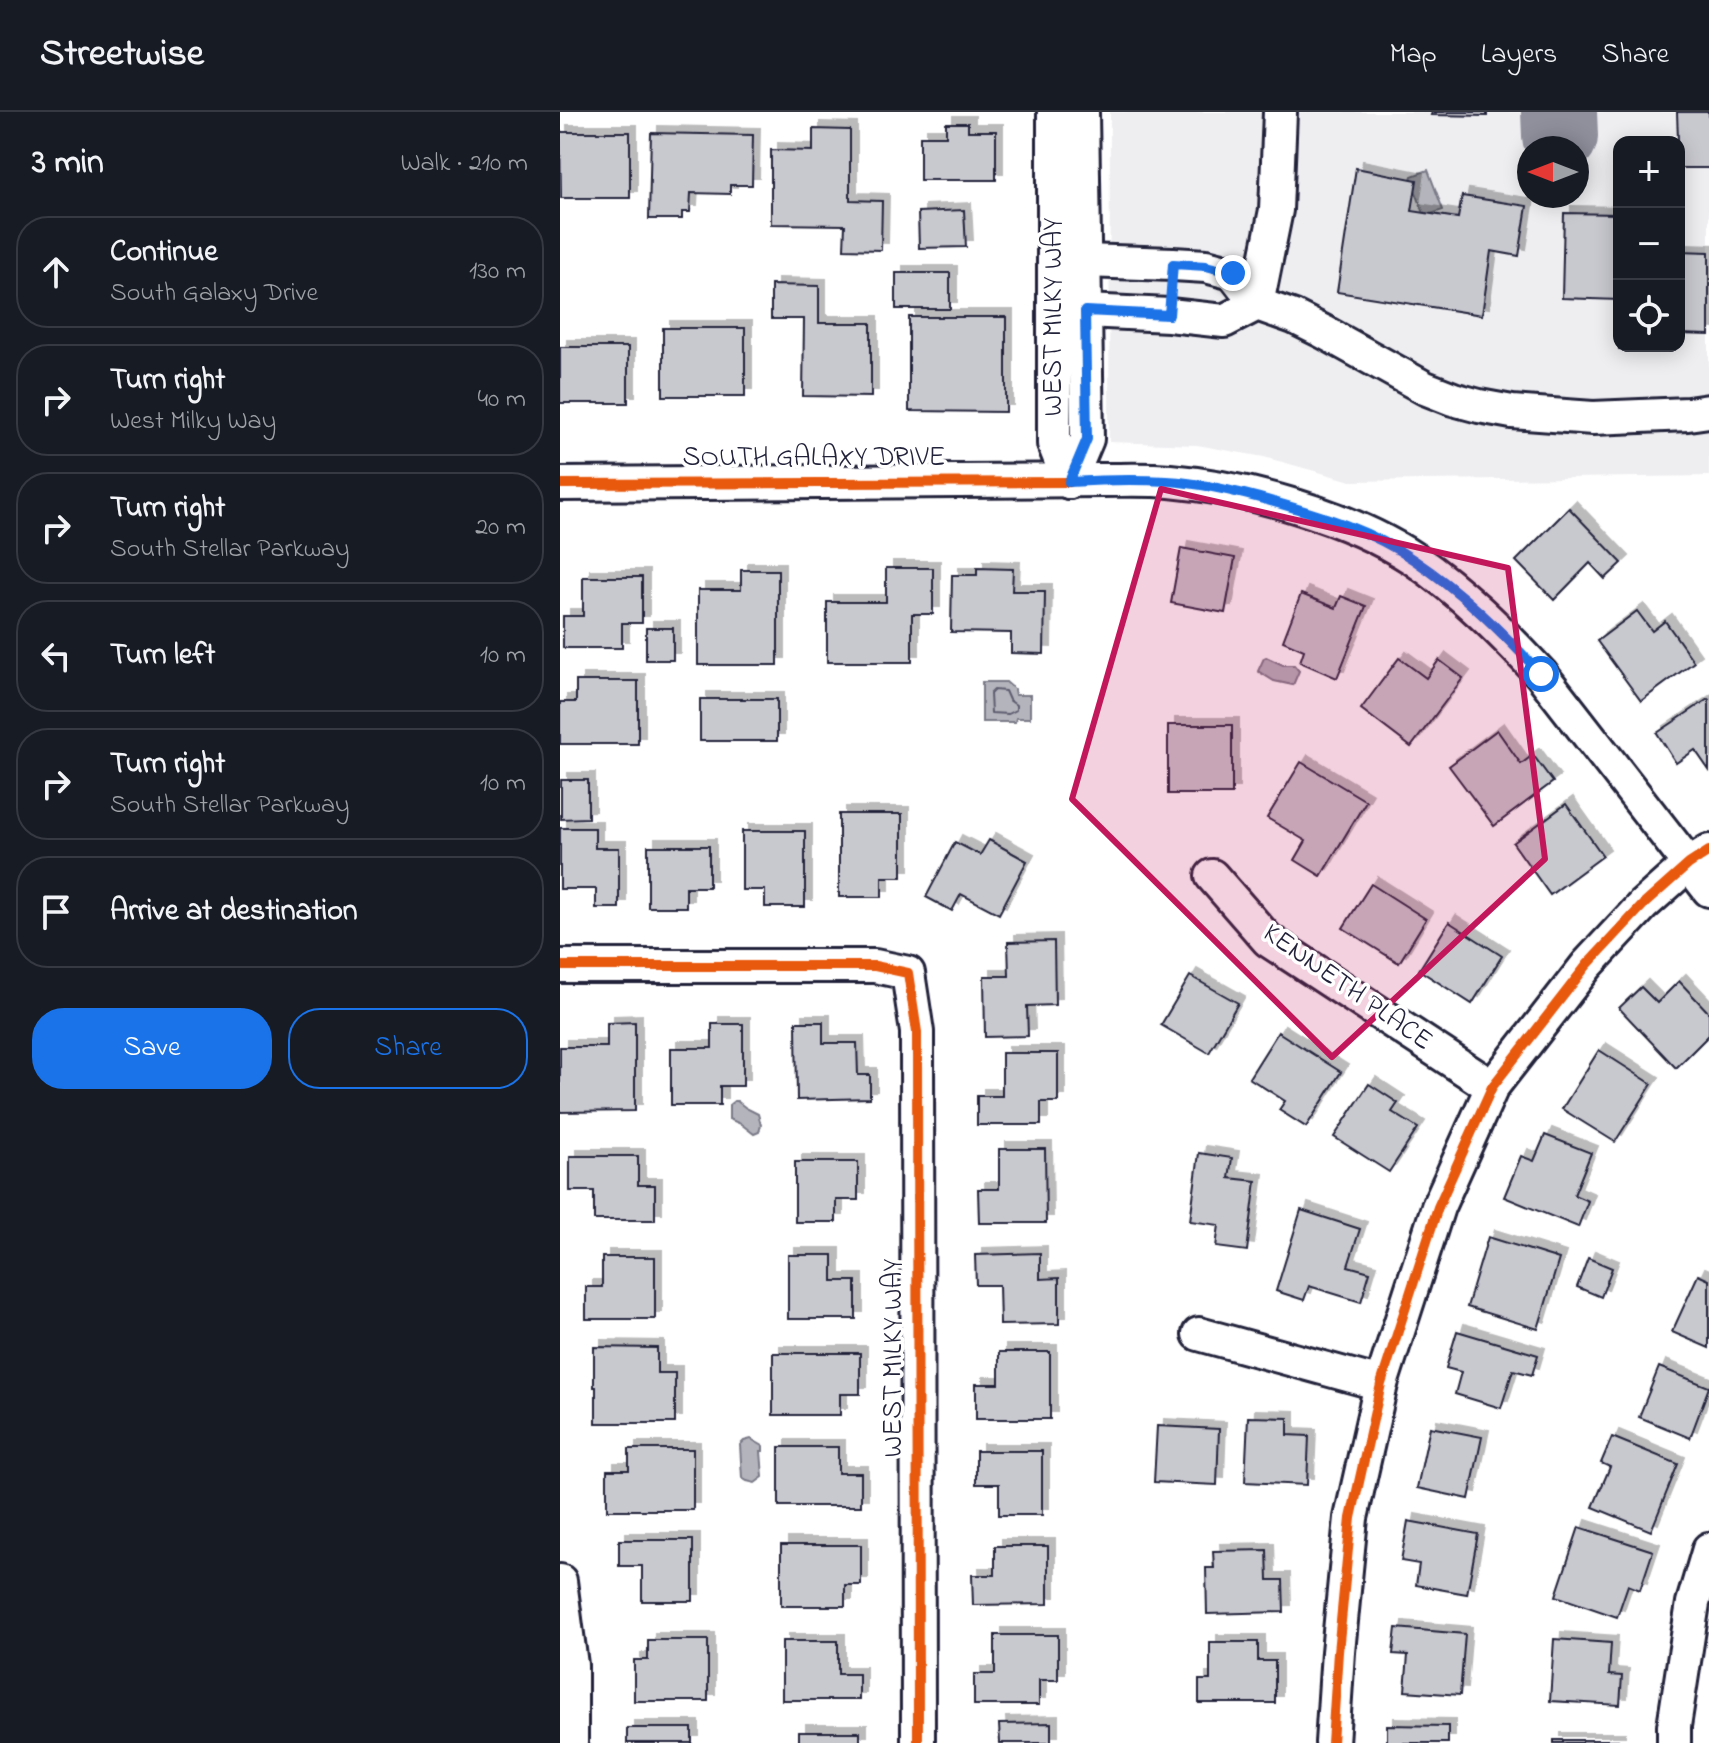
<!DOCTYPE html>
<meta charset="utf-8">
<style>
:root{--surface:#171b24;--page:#242831;--text:#f1f3f6;--muted:#9ea1a6;--line:#363941;--accent:#1a73e8}
body{margin:0;font-family:"Indie Flower",sans-serif;background:var(--page);color:var(--text)}
.controls{position:absolute;right:24px;top:24px;display:grid;overflow:hidden;border-radius:16px;box-shadow:0 4px 20px #0003}
.controls button{width:72px;height:72px;display:grid;place-items:center;padding:0;border:0;border-bottom:2px solid var(--line);background:var(--surface);color:var(--text);font:40px sans-serif}
.compass{position:absolute;left:957px;top:24px;width:72px;height:72px;border-radius:50%;background:var(--surface);box-shadow:0 4px 20px #0003;rotate:270deg}
.stop{position:absolute;width:24px;height:24px;margin:-18px;border:6px solid #1a73e8;border-radius:50%;background:#fff}
.stop.end{background:#1a73e8;border-color:#fff;box-shadow:0 2px 8px #0008}
.list{margin:0;padding:0;list-style:none}
h2{display:flex;justify-content:space-between;align-items:center;height:104px;margin:0;padding:0 32px;font-size:34px}
h2 small{font-size:26px;font-weight:400;color:var(--muted)}
.list li{display:grid;grid-template-columns:52px 1fr auto;gap:24px;align-items:center;box-sizing:border-box;height:112px;margin:0 16px 16px;padding:0 16px;border:2px solid var(--line);border-radius:32px}
.list b{display:block;font-size:30px;white-space:nowrap}
.list p{margin:0;font-size:26px;white-space:nowrap;color:var(--muted)}
.list em{font-size:26px;font-style:normal;color:var(--muted)}
.actions{display:flex;gap:16px;padding:24px 32px}
.actions a{flex:1;padding:18px 0;border:2px solid var(--accent);border-radius:32px;text-align:center;font-size:28px;color:var(--accent)}
.actions .main{background:var(--accent);color:#fff}
.icon{flex:none;width:44px;height:44px;fill:none;stroke:currentColor;stroke-width:2;stroke-linecap:round;stroke-linejoin:round}
.map{position:relative;flex:none;width:1149px;height:1631px;overflow:hidden}
header{display:flex;align-items:center;gap:48px;box-sizing:border-box;height:112px;padding:0 40px;background:var(--surface);border-bottom:2px solid var(--line)}
header strong{font-size:38px}
nav{display:flex;gap:44px;margin-inline-start:auto;font-size:28px}
main{display:flex}
aside{flex:1;background:var(--surface)}
.map>svg:first-child{display:block}
</style>
<header>
<strong>Streetwise</strong>
<nav><a>Map</a><a>Layers</a><a>Share</a></nav>
</header>
<main>
<aside>
<h2>3 min<small>Walk · 210 m</small></h2>
<ul class="list">
<li><svg class="icon" aria-label="ahead" viewBox="0 0 24 24"><path d="M12 20V5M6 11l6-6 6 6"/></svg><div><b>Continue</b><p>South Galaxy Drive</p></div><em>130 m</em></li>
<li><svg class="icon" aria-label="right" viewBox="0 0 24 24"><path d="M7 20v-9h11M14 6l5 5-5 5"/></svg><div><b>Turn right</b><p>West Milky Way</p></div><em>40 m</em></li>
<li><svg class="icon" aria-label="right" viewBox="0 0 24 24"><path d="M7 20v-9h11M14 6l5 5-5 5"/></svg><div><b>Turn right</b><p>South Stellar Parkway</p></div><em>20 m</em></li>
<li><svg class="icon" aria-label="left" viewBox="0 0 24 24"><path d="M17 20v-9H6M10 6l-5 5 5 5"/></svg><div><b>Turn left</b></div><em>10 m</em></li>
<li><svg class="icon" aria-label="right" viewBox="0 0 24 24"><path d="M7 20v-9h11M14 6l5 5-5 5"/></svg><div><b>Turn right</b><p>South Stellar Parkway</p></div><em>10 m</em></li>
<li><svg class="icon" aria-label="arrive" viewBox="0 0 24 24"><path d="M6 21V4h12l-3 4 3 4H6"/></svg><div><b>Arrive at destination</b></div></li>
</ul>
<div class="actions"><a class="main">Save</a><a>Share</a></div>
</aside>
<div class="map">
<svg width="1149" height="1631" viewBox="0 0 1149 1631">
<defs>
<filter id="shadow"><feDropShadow dx="7" dy="-7" stdDeviation="0" flood-color="#0004"/></filter>
</defs>
<rect width="100%" height="100%" fill="#fff"/>
<filter id="ink" filterUnits="userSpaceOnUse"><feTurbulence type="fractalNoise" baseFrequency=".0125" numOctaves="2"/><feDisplacementMap in="SourceGraphic" scale="16" xChannelSelector="R" yChannelSelector="G"/><feConvolveMatrix kernelMatrix="1 2 1 2 8 2 1 2 1" color-interpolation-filters="sRGB"/></filter>
<g filter="url(#ink)">
<path fill="#eeeef1" fill-rule="evenodd" d="M550 0H1149V364L791 369 704 345 637 333 549 330ZM1059 30H1119V234H1059ZM969 36H1017V84H969Z"/>
<g fill="#b4b4bc" stroke="#7a7a88" stroke-width="2">
<polygon points="868,58 883,98 865,104 851,67 852,64"/>
<polygon points="706,545 723,553 734,553 739,559 733,573 714,569 698,559 704,546"/>
<polygon points="422,570 446,570 454,577 455,583 470,583 470,606 456,606 455,610 422,610"/>
<polygon points="174,989 177,989 186,996 198,1002 201,1013 199,1020 194,1022 181,1012 169,1007 169,993"/>
<polygon points="191,1327 203,1334 203,1339 201,1339 203,1365 195,1371 187,1369 182,1366 180,1333 184,1329"/>
</g>
<g fill="none" stroke-linecap="round" stroke-linejoin="round">
<polygon stroke="#5c5c6f" stroke-width="2" points="434,578 445,579 449,588 456,593 456,598 448,602 431,601 430,582"/>
<polyline stroke="#90909d" stroke-width="76" points="999,0 1000,24"/>
</g>
<g fill="#c8c8cf" stroke="#22223b" stroke-width="2" filter="url(#shadow)">
<polygon points="872,0 927,0 927,4 871,3"/>
<polygon points="1117,0 1149,0 1149,56 1119,56"/>
<polygon points="386,11 408,11 408,19 436,19 436,68 360,68 360,24 386,24"/>
<polygon points="253,17 290,18 290,88 322,89 321,138 284,137 285,113 211,112 211,38 253,39"/>
<polygon points="0,20 70,20 70,86 1,86"/>
<polygon points="91,21 193,23 192,73 170,73 170,82 131,81 130,100 122,100 122,107 89,107"/>
<polygon points="796,56 857,68 852,99 898,106 902,84 967,94 959,144 931,139 922,203 777,180"/>
<polygon points="404,98 406,135 359,136 358,100"/>
<polygon points="1004,101 1059,102 1059,188 1002,186"/>
<polygon points="1119,139 1149,140 1149,223 1119,222"/>
<rect x="336" y="161" width="54" height="36"/>
<polygon points="211,173 259,174 259,211 311,211 311,285 243,284 244,207 211,207"/>
<polygon points="349,205 446,205 446,300 349,299"/>
<rect x="103" y="216" width="82" height="68"/>
<polygon points="1059,234 1101,234 1101,238 1059,237"/>
<rect x="0" y="235" width="68" height="56"/>
<polygon points="1009,396 1062,451 1045,467 1030,451 994,488 956,449"/>
<polygon points="621,436 675,446 665,501 611,491"/>
<polygon points="326,456 373,456 373,502 352,502 352,550 267,550 267,490 326,490"/>
<polygon points="417,456 453,457 452,479 485,479 484,542 451,541 451,521 391,520 392,463 417,463"/>
<polygon points="181,458 218,458 218,553 138,553 138,478 181,478"/>
<polygon points="23,465 82,465 82,511 62,511 62,536 3,536 3,504 23,504"/>
<polygon points="741,482 776,496 781,484 806,494 777,566 740,550 744,538 723,529"/>
<polygon points="1077,499 1092,519 1105,509 1134,550 1081,589 1037,529"/>
<rect x="86" y="516" width="27" height="32"/>
<polygon points="839,546 866,566 879,548 903,566 851,635 801,597"/>
<polygon points="16,569 78,569 78,632 0,632 0,590 16,590"/>
<rect x="140" y="587" width="77" height="42"/>
<polygon points="1148,587 1149,588 1149,658 1135,638 1116,651 1097,621"/>
<rect x="608" y="613" width="64" height="69"/>
<polygon points="937,618 961,652 973,643 993,670 934,714 889,654"/>
<polygon points="741,650 806,689 761,764 735,748 746,729 707,706"/>
<polygon points="1,668 28,668 28,706 1,707"/>
<polygon points="1006,692 1043,744 990,783 953,731"/>
<polygon points="279,702 342,702 342,765 322,765 322,785 279,785"/>
<polygon points="0,716 35,716 35,736 59,736 59,796 36,796 36,777 0,777"/>
<polygon points="182,719 245,719 245,795 205,795 205,778 182,778"/>
<polygon points="429,728 467,749 439,802 401,782 392,799 366,785 395,730 420,743"/>
<polygon points="88,734 149,734 149,775 126,775 126,795 88,795"/>
<polygon points="811,772 866,807 839,851 783,816"/>
<polygon points="889,810 942,844 912,892 859,858"/>
<polygon points="494,829 495,893 467,894 468,924 425,925 424,864 449,864 448,830"/>
<polygon points="630,864 678,891 649,941 601,913"/>
<polygon points="1119,869 1149,901 1149,923 1116,956 1059,896 1081,875 1097,891"/>
<polygon points="75,910 75,999 0,1000 0,935 47,935 47,911"/>
<polygon points="236,910 263,910 263,931 297,931 298,963 310,963 310,986 237,988"/>
<polygon points="152,912 183,912 183,974 160,974 160,993 111,993 111,936 152,936"/>
<polygon points="718,920 781,960 746,1015 719,998 725,989 689,966"/>
<polygon points="1039,938 1092,972 1055,1030 1002,997"/>
<polygon points="442,941 498,941 498,990 481,990 481,1013 417,1013 417,984 442,984"/>
<polygon points="809,972 838,991 832,1000 858,1016 829,1060 774,1025"/>
<polygon points="985,1023 1031,1041 1014,1083 1028,1089 1018,1115 944,1085 961,1044 974,1049"/>
<polygon points="439,1037 485,1037 486,1111 419,1111 418,1077 439,1077"/>
<polygon points="639,1041 672,1046 669,1066 696,1069 687,1139 656,1135 659,1113 630,1109"/>
<polygon points="10,1044 78,1044 78,1073 95,1073 95,1108 34,1108 34,1079 10,1079"/>
<polygon points="235,1050 298,1050 298,1088 276,1088 276,1110 235,1110"/>
<polygon points="741,1098 800,1117 788,1154 810,1160 801,1190 749,1174 744,1188 716,1179"/>
<polygon points="928,1125 999,1147 978,1217 907,1195"/>
<polygon points="480,1141 480,1167 499,1166 499,1212 440,1213 439,1173 416,1173 415,1143"/>
<polygon points="228,1143 273,1143 273,1169 296,1169 296,1207 228,1207"/>
<polygon points="42,1145 95,1145 95,1207 26,1207 26,1175 42,1175"/>
<polygon points="1028,1146 1052,1156 1041,1185 1017,1175"/>
<polygon points="1138,1163 1149,1168 1149,1236 1112,1220"/>
<polygon points="897,1219 978,1243 972,1263 953,1258 941,1296 895,1282 901,1260 886,1256"/>
<polygon points="34,1235 97,1236 97,1261 115,1261 115,1311 36,1311 36,1275 34,1275"/>
<polygon points="439,1240 490,1240 490,1307 416,1307 416,1272 439,1272"/>
<polygon points="213,1241 300,1241 300,1282 280,1282 280,1303 213,1303"/>
<polygon points="1099,1255 1149,1275 1130,1326 1079,1305"/>
<polygon points="688,1305 728,1306 728,1323 749,1324 747,1373 685,1370"/>
<polygon points="597,1314 659,1317 657,1373 594,1370"/>
<polygon points="870,1315 922,1325 909,1387 857,1376"/>
<polygon points="1052,1325 1118,1352 1091,1419 1033,1395 1050,1355 1041,1351"/>
<polygon points="219,1335 278,1335 278,1361 301,1361 301,1394 219,1394"/>
<polygon points="69,1337 133,1337 133,1398 47,1398 47,1358 69,1358"/>
<polygon points="416,1339 482,1339 482,1403 439,1403 439,1372 416,1372"/>
<polygon points="848,1409 918,1422 907,1482 856,1473 859,1452 841,1449"/>
<polygon points="1019,1415 1093,1439 1080,1478 1068,1473 1057,1505 996,1484"/>
<polygon points="59,1428 133,1428 133,1489 82,1489 82,1454 59,1454"/>
<polygon points="221,1433 301,1433 301,1473 285,1473 285,1494 221,1494"/>
<polygon points="435,1434 488,1434 488,1492 413,1493 412,1463 435,1463"/>
<polygon points="707,1438 708,1468 723,1468 724,1500 647,1502 646,1456 654,1456 653,1439"/>
<polygon points="836,1516 905,1522 900,1583 845,1579 848,1543 833,1542"/>
<polygon points="435,1523 498,1523 498,1568 479,1568 479,1593 414,1593 414,1562 435,1562"/>
<polygon points="994,1527 1051,1531 1049,1563 1062,1564 1060,1593 990,1589"/>
<polygon points="88,1528 148,1528 148,1589 74,1589 74,1548 88,1548"/>
<polygon points="222,1529 278,1529 278,1562 299,1562 299,1588 222,1588"/>
<polygon points="650,1530 698,1530 698,1549 715,1549 715,1591 639,1591 639,1568 650,1568"/>
<polygon points="491,1611 491,1631 440,1631 439,1612"/>
<polygon points="827,1613 888,1614 888,1631 827,1631"/>
<rect x="67" y="1616" width="65" height="15"/>
<rect x="239" y="1620" width="61" height="11"/>
<rect x="994" y="1628" width="64" height="3"/>
</g>
<g fill="none" stroke-linecap="round" stroke-linejoin="round">
<defs>
<g id="minor">
<polyline points="494,0 494,332 509,370"/>
<polyline points="697,192 664,209 609,203 525,199 494,173 524,149 613,152 646,154 673,161 697,192 734,205 764,220 865,276 893,287 919,294 952,300 1033,306 1128,302 1149,299"/>
<polyline points="697,192 716,98 720,0"/>
<polyline points="509,370 527,327 522,0"/>
<path d="M0 372 543 368C565 368 588 367 610 369 688 376 789 404 854 447 901 479 942 520 981 562L1149 778"/>
<polyline points="652,764 708,828 932,975"/>
<polyline points="0,854 315,854 348,861 357,920 358,1631"/>
<polyline points="639,1222 821,1272"/>
<polyline points="0,1469 11,1553 11,1631"/>
<polyline points="772,1631 778,1540 791,1406 821,1272 878,1095 932,975 1027,853 1083,793 1129,752 1149,739"/>
<polyline points="1114,1631 1114,1614 1133,1491 1149,1437"/>
</g>
</defs>
<use href="#minor" stroke="#22223b" stroke-width="38"/>
<use href="#minor" stroke="#fff" stroke-width="32"/>
<defs>
<g id="cycleway">
<polyline points="0,372 509,370"/>
<polyline points="0,854 315,854 348,861 357,920 358,1631"/>
<polyline points="772,1631 778,1540 791,1406 821,1272 878,1095 932,975 1027,853 1083,793 1129,752 1149,739"/>
</g>
</defs>
<use href="#cycleway" stroke="#fff" stroke-width="15"/>
<use href="#cycleway" stroke="#e8590c" stroke-width="10"/>
</g>
</g>
<g fill="none" stroke-linecap="round" stroke-linejoin="round" filter="url(#ink)">
<path stroke="#1a73e8" stroke-width="10" d="M673 161 646 154 613 152 609 203 525 199 527 327 509 370C541 368 574 367 607 369 643 371 679 380 714 390 763 404 812 419 854 448 902 480 942 520 981 562"/>
</g>
<path fill="#c2185b" fill-opacity="0.2" stroke="#c2185b" stroke-width="6" stroke-linejoin="round" d="M601 377 948 456 985 747 772 945 512 687Z"/>
<g text-anchor="middle" dominant-baseline="central" stroke-width="7" stroke-linejoin="round" paint-order="stroke">
<g font-size="28" fill="#22223b" stroke="#fff">
<text transform="translate(494 205) rotate(-90)">WEST MILKY WAY</text>
<text x="254" y="346">SOUTH GALAXY DRIVE</text>
<text transform="translate(787 876) rotate(35)">KENNETH PLACE</text>
<text transform="translate(334 1246) rotate(-90)">WEST MILKY WAY</text>
</g>
</g>
</svg>
<div class="controls">
<button>+</button>
<button>−</button>
<button><svg class="icon" aria-label="locate" viewBox="0 0 24 24"><circle cx="12" cy="12" r="6"/><path d="M12 2v4M12 18v4M2 12h4M18 12h4"/></svg></button>
</div>
<svg class="compass" viewBox="-18 -18 36 36"><path d="M0-13l5 13h-10z" fill="#e53935"/><path d="M0 13l5-13h-10z" fill="#9ea1a6"/></svg>
<div class="stop" style="left:981px;top:562px"></div>
<div class="stop end" style="left:673px;top:161px"></div>
</div>
</main>
